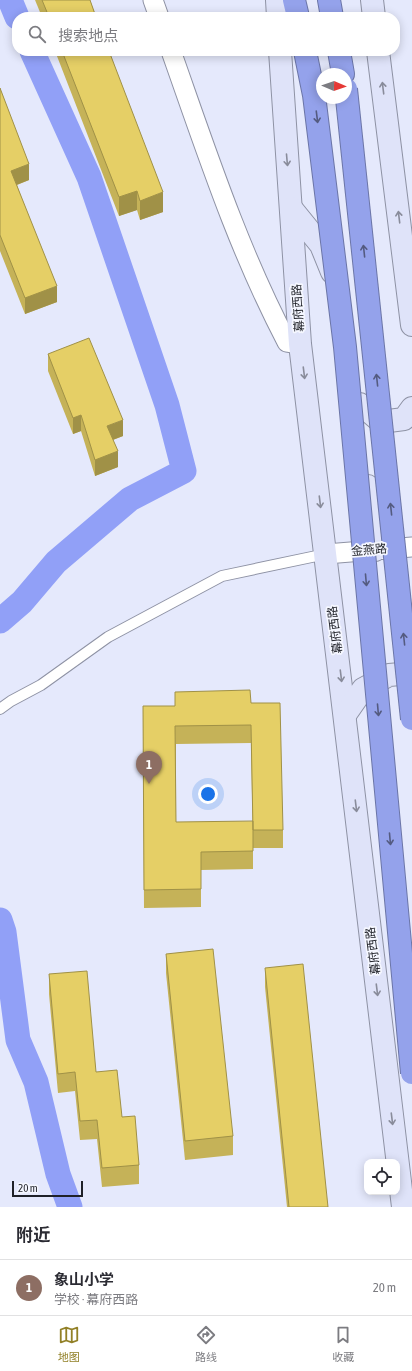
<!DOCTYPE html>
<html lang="zh">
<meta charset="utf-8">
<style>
:root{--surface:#fff;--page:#f7f7f7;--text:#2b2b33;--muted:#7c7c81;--line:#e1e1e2;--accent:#928027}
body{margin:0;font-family:"Asap Condensed","Noto Sans SC",sans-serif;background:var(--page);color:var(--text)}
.controls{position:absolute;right:12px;bottom:12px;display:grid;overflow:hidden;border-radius:8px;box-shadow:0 2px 10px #0003}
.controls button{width:36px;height:36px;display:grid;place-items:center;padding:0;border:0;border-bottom:1px solid var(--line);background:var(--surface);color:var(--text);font:20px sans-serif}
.compass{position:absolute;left:316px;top:68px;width:36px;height:36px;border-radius:50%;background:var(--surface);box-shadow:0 2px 10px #0003;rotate:92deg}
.scale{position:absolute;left:12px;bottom:10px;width:71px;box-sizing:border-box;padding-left:4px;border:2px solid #1f2128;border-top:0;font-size:11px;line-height:14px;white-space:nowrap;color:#1f2128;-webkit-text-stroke:3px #f5f7ff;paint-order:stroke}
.you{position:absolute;left:208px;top:794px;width:14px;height:14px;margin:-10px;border:3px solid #fff;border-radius:50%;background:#1a73e8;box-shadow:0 0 0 6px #1a73e833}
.badge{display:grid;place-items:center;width:26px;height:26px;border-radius:50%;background:var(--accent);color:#fff;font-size:13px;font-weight:700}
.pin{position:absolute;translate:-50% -33px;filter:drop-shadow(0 1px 2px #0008)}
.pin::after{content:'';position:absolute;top:21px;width:14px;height:12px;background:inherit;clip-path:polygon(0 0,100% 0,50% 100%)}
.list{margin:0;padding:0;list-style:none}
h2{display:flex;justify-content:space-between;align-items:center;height:52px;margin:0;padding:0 16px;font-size:17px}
h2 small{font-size:13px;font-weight:400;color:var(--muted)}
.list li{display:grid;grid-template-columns:26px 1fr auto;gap:12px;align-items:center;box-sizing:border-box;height:56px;padding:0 16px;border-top:1px solid var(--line)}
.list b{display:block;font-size:15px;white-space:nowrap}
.list p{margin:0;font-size:13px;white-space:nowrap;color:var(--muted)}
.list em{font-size:13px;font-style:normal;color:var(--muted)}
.icon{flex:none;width:22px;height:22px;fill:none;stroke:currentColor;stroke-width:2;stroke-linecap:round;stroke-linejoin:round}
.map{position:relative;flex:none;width:412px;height:1207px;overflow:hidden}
.search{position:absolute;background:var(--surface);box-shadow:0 2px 10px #0003;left:12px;right:12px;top:12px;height:44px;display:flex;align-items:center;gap:10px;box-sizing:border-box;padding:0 14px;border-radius:16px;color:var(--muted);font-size:15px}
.sheet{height:108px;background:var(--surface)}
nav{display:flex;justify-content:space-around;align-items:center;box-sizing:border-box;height:56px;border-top:1px solid var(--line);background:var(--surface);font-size:11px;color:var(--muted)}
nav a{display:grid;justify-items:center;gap:2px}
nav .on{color:var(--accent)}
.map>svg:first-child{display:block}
</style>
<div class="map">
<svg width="412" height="1207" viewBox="0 0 412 1207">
<rect width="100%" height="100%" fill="#e5e9fc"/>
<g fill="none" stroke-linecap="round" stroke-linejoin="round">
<g stroke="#91a0f7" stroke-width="25">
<polyline points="10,0 17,17"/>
<polyline points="0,621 22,602 56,562 130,499 184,471 167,405 89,177 32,51"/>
<polyline points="0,920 4,932 18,1040 36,1082 58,1174 70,1207"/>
</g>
<defs>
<polyline id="lane" points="0,709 11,701 41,685 108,637 222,576 326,554"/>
<g id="street">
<polyline points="153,0 159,17"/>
<path d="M171 51C206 150 238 249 287 342L300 344"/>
<polyline points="326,554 412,547"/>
</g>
<g id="secondary">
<polyline points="277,0 278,17"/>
<polyline points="372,0 374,17"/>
<polyline points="280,51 300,344 403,1207"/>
<polyline points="378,51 412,325"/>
<polyline points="291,208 321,245 332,272"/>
<polyline points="360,404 381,422 404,419 412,408"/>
<polyline points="368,486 375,550"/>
<polyline points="345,715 363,689 389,675 412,673"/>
</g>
<g id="highway">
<polyline points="294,0 298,17"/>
<polyline points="329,0 332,17"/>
<polyline points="339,51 343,74"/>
</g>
</defs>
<use href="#lane" stroke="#8e92a4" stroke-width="12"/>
<use href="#street" stroke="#8e92a4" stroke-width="21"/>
<use href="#secondary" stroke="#8e92a4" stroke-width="24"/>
<use href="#highway" stroke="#6b75a7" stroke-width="24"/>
<use href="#lane" stroke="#fff" stroke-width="10"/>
<use href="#street" stroke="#fff" stroke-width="19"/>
<use href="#secondary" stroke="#dfe3f9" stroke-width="22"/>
<use href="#highway" stroke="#94a2eb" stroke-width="22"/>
<defs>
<g id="highway-bridge">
<polyline points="305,51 314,95 345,347 412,1073"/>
<polyline points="346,89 412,719"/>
</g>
</defs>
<use href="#highway-bridge" stroke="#6b75a7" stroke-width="24" stroke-linecap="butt"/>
<use href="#highway-bridge" stroke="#94a2eb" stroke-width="22"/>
</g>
<g fill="#c5b258">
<polygon points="35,0 90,0 96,17 42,17"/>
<polygon points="55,51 109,51 163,212 140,220 137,210 119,216"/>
<polygon points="0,88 29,180 17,185 57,302 25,314 0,251"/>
<polygon points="48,354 123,436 113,440 118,467 95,476 81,431 73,434 48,371"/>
<polygon points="175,692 251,703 283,830 283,848 253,848 251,743 176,744 176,822 253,851 253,869 201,870 201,907 144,908 143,706 175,706"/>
<polygon points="166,954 233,1136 233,1155 185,1160 166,973"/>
<polygon points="265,968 328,1207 287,1207 265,987"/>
<polygon points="49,974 96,1072 122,1117 139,1165 139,1184 102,1187 97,1139 80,1140 75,1091 58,1093 49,994"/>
</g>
<g fill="#a09147">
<polygon points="29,164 29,180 11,187 11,171"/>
<polygon points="137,191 137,210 119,216 119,197"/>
<polygon points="163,192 163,212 140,220 140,201"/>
<polygon points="57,286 57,302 25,314 25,298"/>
<polygon points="81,415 81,431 73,434 73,418"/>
<polygon points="123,420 123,436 107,442 107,426"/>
<polygon points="118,451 118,467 95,476 95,460"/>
</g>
<g fill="#e5cf66" stroke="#a09147">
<polygon points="42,0 90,0 96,17 49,17"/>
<polygon points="62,51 109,51 163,192 140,201 137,191 119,197"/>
<polygon points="0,88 29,164 11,171 57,286 25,298 0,235"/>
<polygon points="89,338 123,420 107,426 118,451 95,460 81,415 73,418 48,354"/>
<polygon points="250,690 251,703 280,703 283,830 253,830 251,725 175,726 176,822 253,821 253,851 201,852 201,889 144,890 143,706 175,706 175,692"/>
<polygon points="213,949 233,1136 185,1141 166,954"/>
<polygon points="303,964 328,1207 289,1207 265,968"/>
<polygon points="87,971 96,1072 117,1070 122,1117 135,1116 139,1165 102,1168 97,1120 80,1121 75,1072 58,1074 49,974"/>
</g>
<defs><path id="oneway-shaft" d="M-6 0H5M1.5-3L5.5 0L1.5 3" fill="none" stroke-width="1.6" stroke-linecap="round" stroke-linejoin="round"/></defs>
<g stroke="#898c9b">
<use href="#oneway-shaft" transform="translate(383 88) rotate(-97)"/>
<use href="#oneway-shaft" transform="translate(287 160) rotate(85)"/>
<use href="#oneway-shaft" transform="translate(399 217) rotate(-97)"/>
<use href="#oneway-shaft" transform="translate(304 373) rotate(83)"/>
<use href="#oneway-shaft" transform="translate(320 502) rotate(83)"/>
<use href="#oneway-shaft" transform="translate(341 676) rotate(83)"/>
<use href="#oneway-shaft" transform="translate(356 806) rotate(83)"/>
<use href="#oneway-shaft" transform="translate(377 990) rotate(83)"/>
<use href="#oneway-shaft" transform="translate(392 1119) rotate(83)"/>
</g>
<g stroke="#545b80">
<use href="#oneway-shaft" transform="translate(317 117) rotate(83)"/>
<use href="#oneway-shaft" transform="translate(364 251) rotate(-96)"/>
<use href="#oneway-shaft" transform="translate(377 380) rotate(-96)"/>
<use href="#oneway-shaft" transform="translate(391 509) rotate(-96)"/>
<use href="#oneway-shaft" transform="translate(366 580) rotate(85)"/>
<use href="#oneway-shaft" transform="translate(404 639) rotate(-96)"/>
<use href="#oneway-shaft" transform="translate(378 710) rotate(85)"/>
<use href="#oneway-shaft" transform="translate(390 839) rotate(85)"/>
</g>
<g text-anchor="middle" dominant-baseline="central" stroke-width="3.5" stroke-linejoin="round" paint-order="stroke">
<g font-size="12" fill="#1f2128" stroke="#f5f7ff">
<text transform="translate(298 308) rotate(-94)">幕府西路</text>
<text transform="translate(369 550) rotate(-5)">金燕路</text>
<text transform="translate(335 630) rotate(-97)">幕府西路</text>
<text transform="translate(373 951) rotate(-97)">幕府西路</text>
</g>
</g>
</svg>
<div class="controls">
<button><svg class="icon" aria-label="locate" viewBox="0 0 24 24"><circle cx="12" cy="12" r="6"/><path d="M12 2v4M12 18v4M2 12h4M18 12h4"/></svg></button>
</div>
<svg class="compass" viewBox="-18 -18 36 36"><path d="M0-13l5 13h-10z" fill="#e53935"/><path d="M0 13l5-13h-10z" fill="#7c7c81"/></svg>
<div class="scale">20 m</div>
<div class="you"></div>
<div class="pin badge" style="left:149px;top:784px;background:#8d6e63">1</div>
<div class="search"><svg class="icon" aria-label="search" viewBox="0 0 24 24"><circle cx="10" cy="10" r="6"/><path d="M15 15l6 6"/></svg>搜索地点</div>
</div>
<section class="sheet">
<h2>附近<small></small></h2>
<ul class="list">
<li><span class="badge" style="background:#8d6e63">1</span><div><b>象山小学</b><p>学校 · 幕府西路</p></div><em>20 m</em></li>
</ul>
</section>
<nav>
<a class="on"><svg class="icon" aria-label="map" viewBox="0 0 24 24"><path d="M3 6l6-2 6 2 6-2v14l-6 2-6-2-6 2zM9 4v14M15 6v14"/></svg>地图</a>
<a><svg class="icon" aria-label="directions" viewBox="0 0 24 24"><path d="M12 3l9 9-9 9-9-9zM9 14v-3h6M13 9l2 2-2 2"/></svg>路线</a>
<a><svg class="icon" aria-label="saved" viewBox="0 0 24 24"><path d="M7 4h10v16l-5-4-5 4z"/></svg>收藏</a>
</nav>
